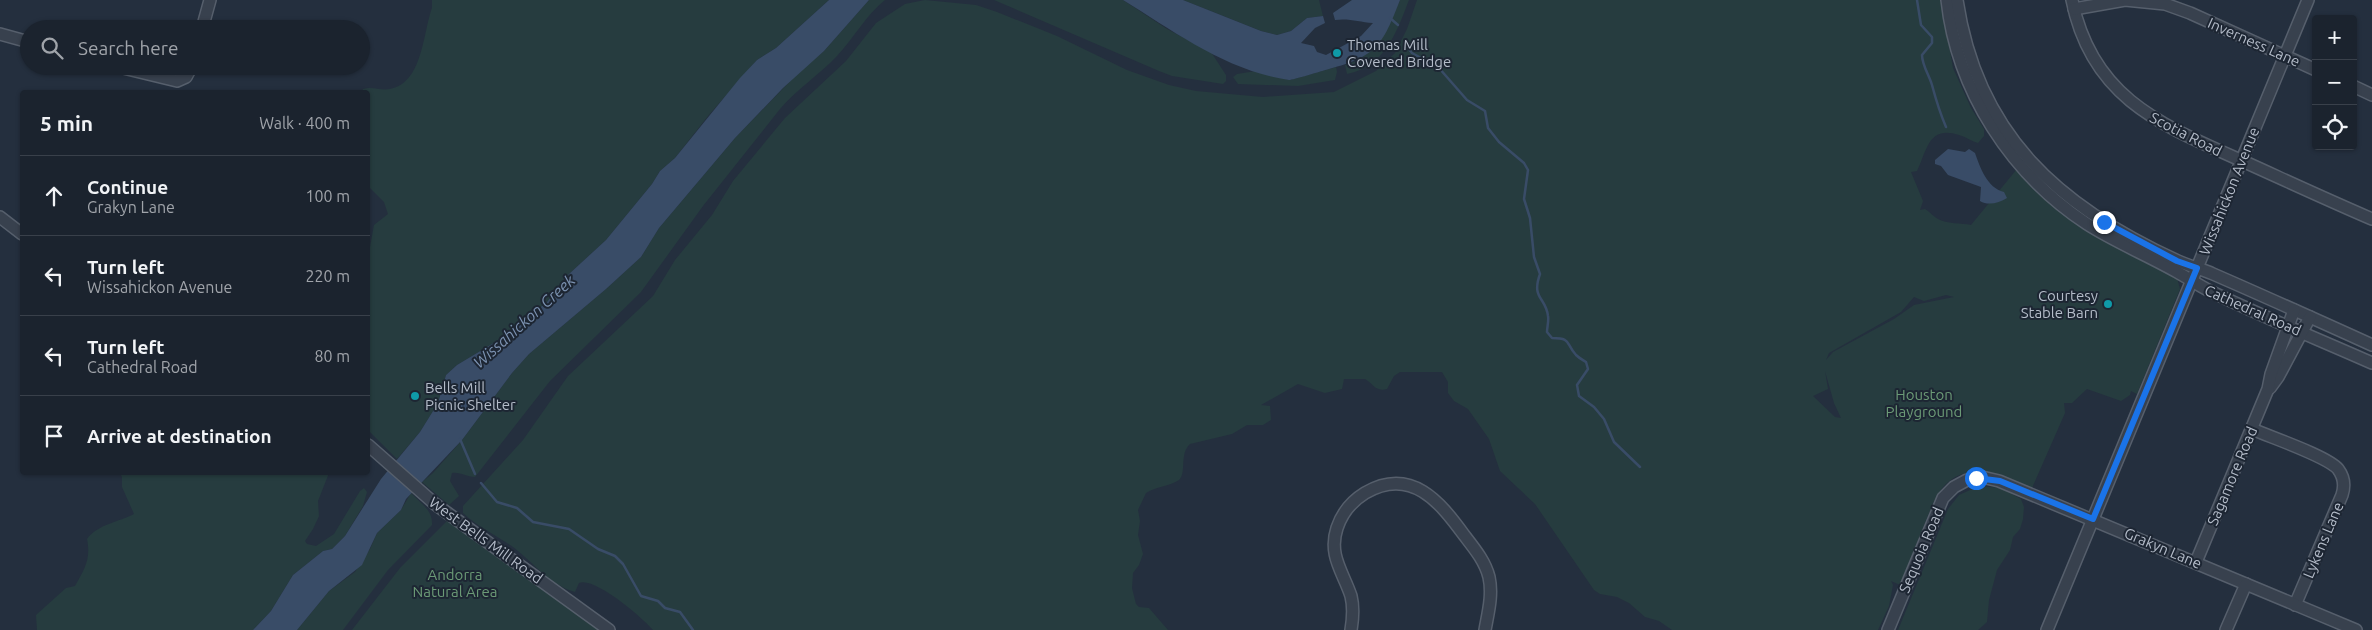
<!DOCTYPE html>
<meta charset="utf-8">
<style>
:root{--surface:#1b232e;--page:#282f3a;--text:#f1f3f6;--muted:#a0a4aa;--line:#39404a}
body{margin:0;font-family:Ubuntu,sans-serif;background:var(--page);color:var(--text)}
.controls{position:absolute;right:15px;top:15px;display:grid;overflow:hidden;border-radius:5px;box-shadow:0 1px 4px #0004}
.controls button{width:45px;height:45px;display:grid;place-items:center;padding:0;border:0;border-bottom:1px solid var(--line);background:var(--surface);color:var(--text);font:25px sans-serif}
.stop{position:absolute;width:15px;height:15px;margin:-11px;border:4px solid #1a73e8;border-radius:50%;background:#fff}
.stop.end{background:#1a73e8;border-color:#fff;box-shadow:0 1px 5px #0008}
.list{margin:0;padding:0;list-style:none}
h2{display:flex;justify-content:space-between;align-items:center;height:65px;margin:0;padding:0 20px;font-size:21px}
h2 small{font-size:16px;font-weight:400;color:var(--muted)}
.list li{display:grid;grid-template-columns:32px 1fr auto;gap:15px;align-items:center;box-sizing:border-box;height:80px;padding:0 20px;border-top:1px solid var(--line)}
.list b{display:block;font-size:19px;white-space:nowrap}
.list p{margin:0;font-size:16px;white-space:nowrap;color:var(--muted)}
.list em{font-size:16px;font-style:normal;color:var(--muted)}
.icon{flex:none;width:28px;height:28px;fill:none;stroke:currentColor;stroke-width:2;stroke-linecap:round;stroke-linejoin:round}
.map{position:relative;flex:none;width:2372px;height:630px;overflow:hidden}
.search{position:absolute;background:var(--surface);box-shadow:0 1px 4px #0004;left:20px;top:20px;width:350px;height:55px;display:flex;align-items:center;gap:12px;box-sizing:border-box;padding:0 18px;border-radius:28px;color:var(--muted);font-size:19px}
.panel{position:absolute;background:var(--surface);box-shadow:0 1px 4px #0004;left:20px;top:90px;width:350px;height:385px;border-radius:5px}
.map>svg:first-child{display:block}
</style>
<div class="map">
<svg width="2372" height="630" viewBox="0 0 2372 630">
<rect width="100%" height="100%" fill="#242f3e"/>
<g fill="#263c3f" fill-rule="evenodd">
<path d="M432 0H829L776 48 757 60 708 116 675 158 660 171 652 184 606 240 569 274 547 302 502 338 457 365 446 375 438 403 420 432 397 459 368 430V258L374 225 388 214 384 202 368 186V92H362L363 89C373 86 380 91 390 89 423 83 423 32 432 8Z"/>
<path d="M869 0H885C866 15 854 38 837 56 819 75 797 89 780 109L703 206 641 292 550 381 475 477C466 477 461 472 452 473L450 481 459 496 449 505 422 482 433 473 462 440 512 373 529 354 606 289 641 257 659 228 735 138 800 71 824 51Z"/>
<path d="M925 0 976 5 997 12 1057 36 1127 70 1169 85 1196 91 1263 97 1334 92 1376 71 1395 53 1407 29 1417 0H1941L1953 68 1971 108 1984 129V136L1978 143C1971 141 1966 137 1959 135 1928 125 1927 151 1917 171L1911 172 1923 201 1920 210 1925 209C1930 212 1934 217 1938 219 1946 224 1962 223 1971 225L2017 169 2033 186 2177 278 2180 289 2137 394 2131 391 2130 395 2121 401 2087 389 2072 403H2064L2065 413 2032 488C1995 474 1958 455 1934 501L1900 585 1891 581 1893 585 1889 606 1878 630H1672L1659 621 1645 617 1629 603 1617 597 1600 594 1594 590 1535 504 1500 471 1489 439 1468 409 1454 401 1448 393V382L1442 372H1400L1394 376 1387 389C1375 392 1374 384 1365 379H1344L1342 389 1325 393 1298 384 1261 405 1270 406 1271 420 1263 425H1247L1232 434 1190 444C1179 454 1187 473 1179 480 1170 486 1155 487 1146 493L1138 510 1140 521 1138 535 1143 554 1139 565 1133 573 1132 588 1136 604 1139 607 1149 608 1168 630H653C643 618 594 576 579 583L575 592C550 585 534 563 513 547 496 535 478 527 463 513V506L523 440 568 376 653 296 675 260 712 215 733 181 785 118 846 61 876 23 905 4ZM1946 295 1954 297 1914 305 1894 319 1833 352 1826 360 1829 353 1901 312 1914 297 1924 301ZM1825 371 1834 403 1841 418 1835 417 1813 396 1828 389Z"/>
<polygon points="994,0 1123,0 1167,29 1211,52 1226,75 1226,81 1223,84 1172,76 1159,71"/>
<polygon points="1183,0 1319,0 1323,16 1307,18 1291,31 1277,35 1261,31"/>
<path d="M1400 0H1409C1397 31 1385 67 1347 74L1345 65 1360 60 1387 29Z"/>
<polygon points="1336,67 1337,72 1335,80 1298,86 1238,84 1233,77 1237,74 1256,71 1290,80"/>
<path d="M120 473H329L318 501 319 516 313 529 305 541 307 544 316 546 334 534 360 491 364 488 367 492 363 506 345 536 332 549 323 551 293 575 271 611 253 630H37L36 615 66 588 75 586C85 568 91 559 87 539 98 524 119 522 134 514L122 487V477Z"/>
<polygon points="1979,486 2001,488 2021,499 2024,507 2023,519 2020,529 2013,537 2010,550 1997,570 1989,600 1987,622 1978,630 1898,630 1948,509 1959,495"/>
<path d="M411 493C421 504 433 510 432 525L388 570 343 630H297L329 591 355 572 370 549 377 533 401 510Z"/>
<polygon points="448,520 602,630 352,630 400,568"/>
</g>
<g fill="#394c67">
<polygon points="829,0 869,0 824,51 783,88 735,138 659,228 641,257 606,289 529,354 512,373 462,440 406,499 401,510 377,533 362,565 329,591 297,630 253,630 271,611 293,575 323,551 332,549 345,536 381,479 420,432 438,403 446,375 457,365 502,338 547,302 569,274 606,240 652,184 660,171 675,158 740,78 757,60 776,48"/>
<path d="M1123 0H1183L1261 31 1277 35 1291 31 1307 18 1323 16 1325 23 1315 28 1301 43 1314 46 1317 52 1326 55 1361 36 1373 23C1359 22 1349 18 1335 20L1333 13 1352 0H1400C1382 46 1377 56 1329 69 1322 71 1293 80 1289 80 1227 71 1175 32 1123 0Z"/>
<path d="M1948 149 1965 152 1969 149 1975 153C1980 167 1987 188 2004 192L2007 198C1999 203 1988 206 1980 201L1981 187 1948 175 1941 166 1935 164V160Z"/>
</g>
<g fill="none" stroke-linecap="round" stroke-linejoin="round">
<g stroke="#394c67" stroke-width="2.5">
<path d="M1917 0 1921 25 1932 37V43L1922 55C1922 65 1929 75 1932 85 1936 100 1940 113 1946 127"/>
<polyline points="1390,18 1398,25"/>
<path d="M1405 44 1412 53 1439 68 1467 100 1485 111 1488 128 1499 142 1524 163 1528 170 1524 199 1530 218 1534 257 1540 274C1531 299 1546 297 1548 316 1549 321 1547 327 1547 332L1552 338C1572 338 1565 343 1576 355 1579 358 1583 360 1586 362L1588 369 1577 385 1579 396 1594 407 1604 419 1614 442 1640 467"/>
<polyline points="460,439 475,474"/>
<polyline points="481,483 497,502 517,508 533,522 569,529 598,549 615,556 623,564 641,596 658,601 665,608 680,612 693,630"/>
</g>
<defs>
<g id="minor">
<path d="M1947 0C1957 91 2011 174 2087 224 2115 242 2147 255 2177 272 2188 278 2198 285 2210 291 2263 317 2318 339 2372 363"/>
<path d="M1957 0C1977 135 2059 207 2178 261 2189 266 2202 269 2213 274 2266 297 2319 321 2372 345"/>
<path d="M2072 0C2092 100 2164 126 2247 163 2289 182 2330 201 2372 219"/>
<polyline points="2074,9 2125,0 2165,4 2190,13 2316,70"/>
<polyline points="202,29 210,0"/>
<polyline points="0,34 29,42"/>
<polyline points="115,66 177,81 186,77 192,66"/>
<polyline points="2353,86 2372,95"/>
<polyline points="0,217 22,234"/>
<polyline points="2270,388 2278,377 2310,317"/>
<path d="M2252 429C2270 437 2327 456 2338 469 2344 477 2345 486 2342 495L2295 605"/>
<polyline points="368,445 435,504 609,630"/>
<polyline points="2196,562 2268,389 2271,374 2294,310"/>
<path d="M1351 630C1353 618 1354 608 1351 596 1343 572 1328 555 1337 528 1342 513 1352 501 1365 493 1411 466 1440 502 1464 535 1474 548 1485 561 1489 577 1493 595 1488 613 1485 630"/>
<polyline points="1888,630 1943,498 1954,487 1967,480 1982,477 1999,481 2356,630"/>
<polyline points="2047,630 2308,0"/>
<polyline points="2226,630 2246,584"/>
</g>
</defs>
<use href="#minor" stroke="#565f6c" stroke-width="14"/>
<use href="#minor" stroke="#38414e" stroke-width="11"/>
</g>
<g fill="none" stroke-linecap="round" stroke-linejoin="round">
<polyline stroke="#1a73e8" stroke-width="6" points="1976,478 2000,481 2093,519 2197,268 2177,261 2104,222"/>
</g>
<g fill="#0f9aa8" stroke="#1d2633" stroke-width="2">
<circle cx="1337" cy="53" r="5"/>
<circle cx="2108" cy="304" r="5"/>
<circle cx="415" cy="396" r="5"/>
</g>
<g text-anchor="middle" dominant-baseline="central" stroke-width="4" stroke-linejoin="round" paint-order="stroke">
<g font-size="15" fill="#b4bcc9" stroke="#1d2633">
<text transform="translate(2254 42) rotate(24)">Inverness Lane</text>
<text transform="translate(2186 134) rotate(27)">Scotia Road</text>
<text transform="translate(2229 191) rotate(-68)">Wissahickon Avenue</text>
<text transform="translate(2253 310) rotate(24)">Cathedral Road</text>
<text transform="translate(2232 476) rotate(-67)">Sagamore Road</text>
<text transform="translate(486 540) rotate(36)">West Bells Mill Road</text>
<text transform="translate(2323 540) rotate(-67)">Lykens Lane</text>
<text transform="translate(2163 548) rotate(23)">Grakyn Lane</text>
<text transform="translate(1921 550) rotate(-67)">Sequoia Road</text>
</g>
<g font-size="15" fill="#b4bcc9" stroke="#1d2633" text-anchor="start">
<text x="1347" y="44">Thomas Mill<tspan x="1347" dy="17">Covered Bridge</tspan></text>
<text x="2098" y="295" text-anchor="end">Courtesy<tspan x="2098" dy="17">Stable Barn</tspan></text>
<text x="425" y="387">Bells Mill<tspan x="425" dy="17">Picnic Shelter</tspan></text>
</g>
<g font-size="15" fill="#6b9a76" stroke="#1d2633">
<text x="1924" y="394">Houston<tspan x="1924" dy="17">Playground</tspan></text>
<text x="455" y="574">Andorra<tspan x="455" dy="17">Natural Area</tspan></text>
</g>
<g font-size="16" font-style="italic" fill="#7c92b1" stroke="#1d2633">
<text transform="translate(524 321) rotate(-42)">Wissahickon Creek</text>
</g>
</g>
</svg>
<div class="controls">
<button>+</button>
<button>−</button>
<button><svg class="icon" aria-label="locate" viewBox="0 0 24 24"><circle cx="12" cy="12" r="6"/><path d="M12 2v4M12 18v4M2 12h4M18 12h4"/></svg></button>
</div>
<div class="stop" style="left:1976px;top:478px"></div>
<div class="stop end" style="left:2104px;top:222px"></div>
<div class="search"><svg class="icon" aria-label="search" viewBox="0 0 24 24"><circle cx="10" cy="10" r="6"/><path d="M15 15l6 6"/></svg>Search here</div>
<section class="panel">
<h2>5 min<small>Walk · 400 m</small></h2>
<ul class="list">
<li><svg class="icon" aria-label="ahead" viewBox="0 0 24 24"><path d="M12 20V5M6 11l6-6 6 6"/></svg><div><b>Continue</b><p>Grakyn Lane</p></div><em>100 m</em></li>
<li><svg class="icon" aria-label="left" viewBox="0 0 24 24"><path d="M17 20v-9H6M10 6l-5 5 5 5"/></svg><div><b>Turn left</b><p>Wissahickon Avenue</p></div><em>220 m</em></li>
<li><svg class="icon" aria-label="left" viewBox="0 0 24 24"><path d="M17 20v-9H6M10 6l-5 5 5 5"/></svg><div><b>Turn left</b><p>Cathedral Road</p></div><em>80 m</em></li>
<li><svg class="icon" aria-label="arrive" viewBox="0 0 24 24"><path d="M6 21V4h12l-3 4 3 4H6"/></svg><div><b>Arrive at destination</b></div></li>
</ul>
</section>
</div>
